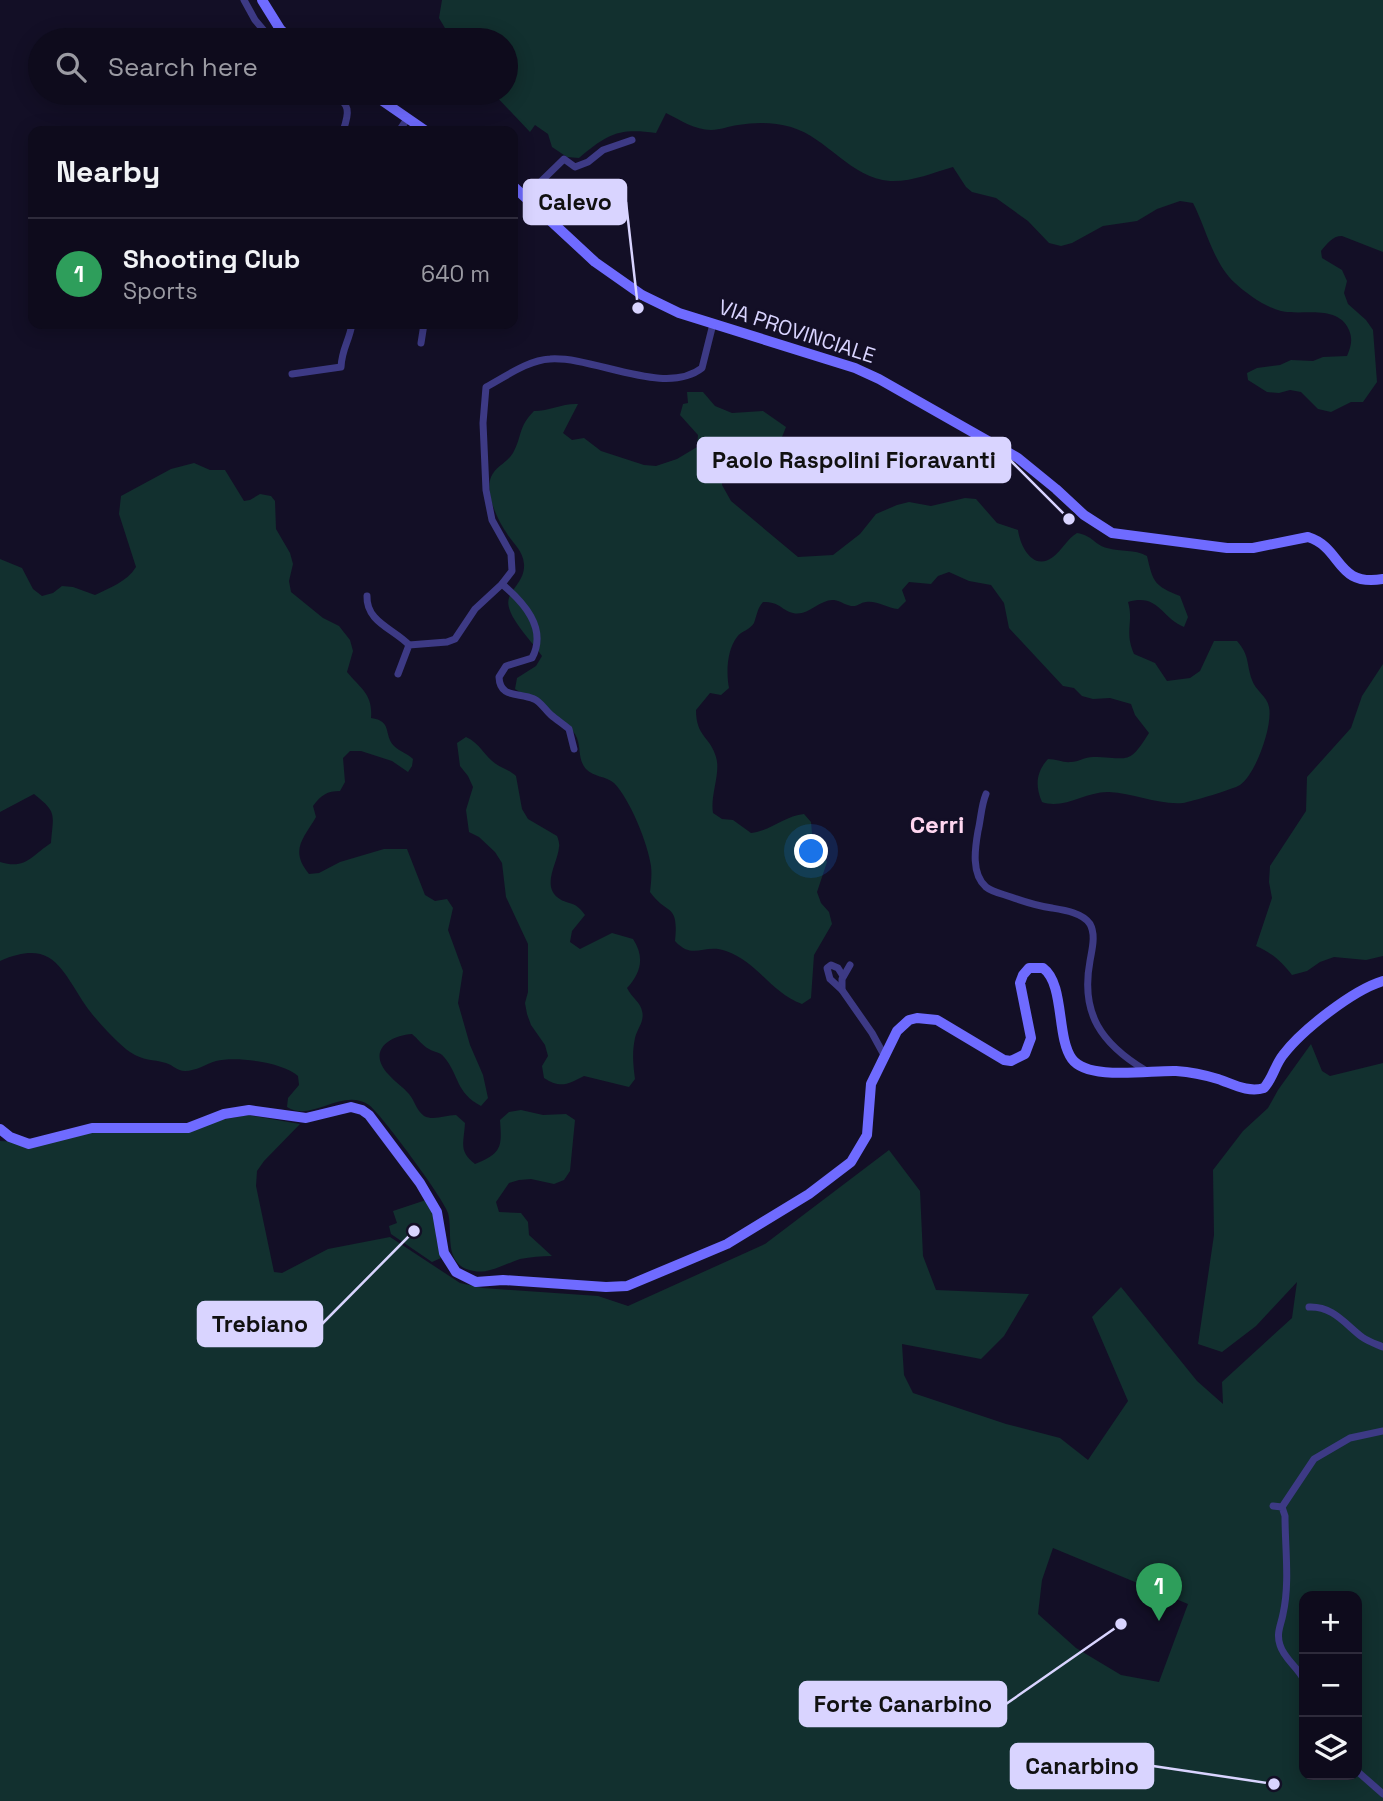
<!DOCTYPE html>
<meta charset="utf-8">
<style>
:root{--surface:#0e0b1c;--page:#1c1929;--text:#f1f3f6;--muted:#9b9ba3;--line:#2e2b3b;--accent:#d93025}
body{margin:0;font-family:"Space Grotesk",sans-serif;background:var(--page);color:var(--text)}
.controls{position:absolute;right:21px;bottom:21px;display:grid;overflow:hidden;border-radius:14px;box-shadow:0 4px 18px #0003}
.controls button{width:63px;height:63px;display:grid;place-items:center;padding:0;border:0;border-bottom:2px solid var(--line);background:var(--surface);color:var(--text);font:35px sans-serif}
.you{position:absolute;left:812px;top:852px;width:24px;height:24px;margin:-18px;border:5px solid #fff;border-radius:50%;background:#1a73e8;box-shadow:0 0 0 10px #1a73e833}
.badge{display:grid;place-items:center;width:46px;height:46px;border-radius:50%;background:var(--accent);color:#fff;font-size:23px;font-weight:700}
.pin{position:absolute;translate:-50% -58px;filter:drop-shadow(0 2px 4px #0008)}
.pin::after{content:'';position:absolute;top:37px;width:24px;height:21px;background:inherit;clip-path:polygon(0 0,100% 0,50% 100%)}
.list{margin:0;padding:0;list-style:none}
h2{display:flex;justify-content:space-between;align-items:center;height:91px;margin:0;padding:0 28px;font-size:30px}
h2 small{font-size:23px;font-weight:400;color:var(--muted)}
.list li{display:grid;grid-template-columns:46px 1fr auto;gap:21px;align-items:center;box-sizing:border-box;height:112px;padding:0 28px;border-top:2px solid var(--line)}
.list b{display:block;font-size:26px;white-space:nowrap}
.list p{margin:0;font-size:23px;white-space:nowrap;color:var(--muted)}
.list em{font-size:23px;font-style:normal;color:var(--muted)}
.icon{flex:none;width:38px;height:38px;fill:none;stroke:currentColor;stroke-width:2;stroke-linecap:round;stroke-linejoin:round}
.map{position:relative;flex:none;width:1383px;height:1801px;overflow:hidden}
.search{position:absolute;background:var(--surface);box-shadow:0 4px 18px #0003;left:28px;top:28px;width:490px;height:77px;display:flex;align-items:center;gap:18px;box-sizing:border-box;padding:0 24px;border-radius:38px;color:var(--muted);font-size:26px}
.panel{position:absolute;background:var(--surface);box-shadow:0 4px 18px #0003;left:28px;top:126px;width:490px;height:203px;border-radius:14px}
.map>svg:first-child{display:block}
</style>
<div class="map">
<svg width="1383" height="1801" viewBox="0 0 1383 1801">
<rect width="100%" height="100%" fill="#130f26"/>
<g fill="#12302f" fill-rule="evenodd">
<path d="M442 0H1383V252L1342 236C1332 236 1327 244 1321 251L1322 258 1342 270 1347 281 1344 293 1348 304 1366 320 1373 330 1377 382 1363 402H1351L1331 412 1318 409 1301 392 1290 390 1279 393 1267 392 1248 380 1247 373 1257 368 1280 365 1291 360 1313 361 1323 357 1347 356C1351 346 1353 340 1349 330 1338 304 1302 316 1281 311 1265 307 1247 294 1235 283 1213 263 1206 228 1193 203L1180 201 1157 209 1137 221 1103 226 1072 243 1061 246 1049 243 1028 221 996 198 972 192 966 187 953 167C932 173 912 182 890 181 850 178 828 138 791 127 773 122 756 122 738 125 729 126 720 130 711 130 695 130 680 120 666 113L656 133C618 128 608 134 579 158L567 157 552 147 548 134 535 125 530 132 493 93H506V40H452L439 18Z"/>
<path d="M687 392H703L715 406 732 413 763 411 786 427 782 437 747 439 739 446 722 474V485L731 501 798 557 833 555 860 534 876 514 897 505 909 502 931 506 965 498 976 499 997 523 1018 530C1020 546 1033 572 1053 557 1062 550 1067 539 1077 533 1092 535 1096 546 1107 548 1121 552 1134 549 1147 556 1153 583 1155 586 1180 596L1188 617 1184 627C1161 618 1159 593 1128 602 1134 622 1124 631 1134 654L1155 663 1167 681 1190 678 1200 671 1214 641H1237C1250 656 1246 663 1252 680 1255 690 1267 696 1269 707 1273 725 1256 774 1240 785 1234 789 1190 802 1183 803 1158 805 1134 793 1109 792 1086 791 1064 810 1042 802 1035 786 1036 772 1048 759 1056 759 1064 763 1071 762 1078 762 1085 757 1093 757 1128 757 1128 767 1149 733L1135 715 1131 704 1110 698 1093 699 1082 696 1074 688 1063 686 1009 628 1004 603 991 585 969 581 949 572 938 576 931 584 909 582 902 590 906 601 898 609C887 608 876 600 866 602 862 602 859 605 855 606 848 607 841 601 834 600 819 599 808 617 793 613 779 609 781 602 763 602 757 609 757 615 754 623 750 630 741 631 737 637 727 650 726 672 729 688L721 695 710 693 696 710C696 737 710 736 716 757 721 773 710 795 713 813L722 819 733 820 751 833C771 831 784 816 804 814L811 822 813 844 822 853 827 862 817 892 821 903 829 912 832 924 814 955 811 998 802 1004C771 993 758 962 726 951 704 943 693 961 675 941 679 902 667 916 650 892 651 884 652 874 651 866 648 844 630 799 614 783 606 776 593 777 586 769 578 760 581 749 577 738 571 721 531 699 515 689L517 678 536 666 542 656C534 643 503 614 509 598 513 587 525 580 524 564 523 550 512 543 506 532 497 519 485 493 491 477 496 466 507 463 513 453 522 437 518 427 534 411 550 411 563 403 578 404L563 433 572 440 584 438 601 451 644 465 656 466 677 459 697 447 698 435 680 415 683 404 688 403Z"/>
<path d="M194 463 210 470H225L244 501 250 500 260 494 271 496 275 501 276 529 290 553 293 564 289 581 291 592 323 618 339 626 350 640 353 651 347 672C361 689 373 694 371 718 393 721 383 734 394 746 399 751 408 754 413 759L412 766 408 772 392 761 361 751H350L343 758 345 782 340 791C327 791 321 795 313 806L316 817C304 838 289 850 309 874L319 873 340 862 384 849H407L425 895 435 901 447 899 453 908 448 930 463 971 458 1003 470 1045 483 1075 488 1098 481 1106C455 1092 460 1076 444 1057 439 1051 435 1053 429 1049 423 1046 417 1038 412 1034 387 1036 367 1052 389 1075 395 1082 403 1087 409 1094 415 1101 416 1110 424 1116 434 1121 445 1115 456 1115L465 1123C464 1143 458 1151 475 1164 502 1153 502 1147 500 1120L509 1112 521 1110 543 1115 566 1114 575 1120 570 1171 564 1180 554 1184 531 1179 519 1180 509 1183 496 1202 499 1212 521 1213 528 1222 529 1235 552 1256C541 1256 531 1257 520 1259 505 1264 489 1274 474 1271 467 1270 460 1267 456 1261 447 1248 452 1228 448 1213 444 1199 381 1114 369 1105 342 1087 312 1123 287 1107L288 1098 299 1085 298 1076C283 1062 236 1056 216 1061 206 1064 196 1071 185 1071 177 1071 173 1065 166 1063 152 1059 144 1061 130 1052 118 1044 95 1019 86 1006 61 969 53 938 0 961V862C26 870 31 856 51 843 53 814 58 813 34 794L0 812V559L22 568 33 589 42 596 53 593 62 586 73 587 95 595C109 588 127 582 136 567L119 514 121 496 171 469Z"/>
<path d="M1383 664V956L1366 960 1334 957 1320 962 1307 971 1292 975C1281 961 1272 953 1256 946L1272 898 1269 882 1270 866 1306 811 1307 777 1351 728 1362 696Z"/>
<path d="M466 737C480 743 484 756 496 764 503 769 510 770 516 776L522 809 528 819 557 836C558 838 560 845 559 847 558 862 542 884 557 897 568 906 574 899 585 915L572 931 570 942 580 949 612 933 633 939C645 957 641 973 627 988 632 998 641 1003 642 1011 645 1021 637 1029 635 1038 632 1052 633 1064 635 1079L629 1087 584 1076C568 1084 561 1089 544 1078L542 1066 548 1056 545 1045 531 1025 527 1014 525 1003 528 992V944L506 897 502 863 495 852 479 837 469 832 466 810 473 787 468 776 460 766 457 743Z"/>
<path d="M1311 1044 1322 1071 1330 1076 1383 1063V1801H0V1141L20 1142 100 1131 172 1129 248 1115 300 1124 264 1161 257 1171 256 1186 274 1272 282 1273 328 1249 390 1237 460 1283 483 1288 598 1296 628 1306 765 1244 889 1150 920 1191 923 1256 936 1290 1029 1294 1004 1336 981 1359 902 1344 904 1375 913 1393 1006 1424 1060 1438 1088 1460 1128 1401 1092 1317 1121 1287 1197 1381 1223 1404 1222 1382 1292 1318 1297 1282 1256 1326 1222 1352 1198 1344 1214 1235 1213 1170 1243 1131 1268 1108 1278 1090ZM1053 1548 1188 1604 1159 1682 1121 1675 1076 1648 1038 1614 1042 1580ZM1304 1596H1357V1775H1304Z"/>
<polygon points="426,1200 431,1206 438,1228 436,1237 441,1258 432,1262 391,1234 389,1226 397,1223 393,1211"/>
</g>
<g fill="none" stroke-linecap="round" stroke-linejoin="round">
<g stroke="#3d3a85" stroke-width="7">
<polyline points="244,0 255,20 272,40"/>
<path d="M333 93C350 105 350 111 343 131"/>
<polyline points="399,131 407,119"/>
<polyline points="526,196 564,159 575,167 588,162 603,150 632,140"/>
<polyline points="421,343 424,324"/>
<path d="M292 374 341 367C342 348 349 342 352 324"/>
<path d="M502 584C523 602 548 628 532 658L506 666 499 677C500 699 519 692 534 699 541 702 545 710 551 715 557 720 563 724 569 729L574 749"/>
<path d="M367 596C366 622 394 629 409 645"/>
<path d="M398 674 409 645 447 642 455 639 475 609 502 584 512 571 511 554 492 520 486 490 483 423 486 387C505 377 528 360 550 359 594 356 665 397 702 368L713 324"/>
<path d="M986 794C981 806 981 819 978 831 975 848 971 874 986 887 992 892 1003 894 1011 897 1025 902 1037 906 1052 908 1064 910 1083 913 1090 924 1096 935 1092 949 1090 961 1080 1014 1102 1044 1145 1070"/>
<polyline points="850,965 842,979 842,990 872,1033 884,1055"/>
<polyline points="842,990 830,979 827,968 831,965 838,968 843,976"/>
<path d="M1309 1307C1333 1306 1345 1324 1362 1337 1369 1342 1376 1344 1383 1347"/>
<path d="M1273 1506 1282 1507 1285 1516C1285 1548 1290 1583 1283 1614 1281 1625 1276 1633 1280 1645 1284 1659 1298 1667 1304 1680"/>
<polyline points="1282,1507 1314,1459 1350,1438 1383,1431"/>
<polyline points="1357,1771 1383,1794"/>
</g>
<g stroke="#6f6bff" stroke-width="10">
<polyline points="262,0 280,29 291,40"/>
<polyline points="371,93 426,131"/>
<path d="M513 186 595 262 642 295 679 313 855 368 879 379 1018 458 1056 489 1084 515 1112 533 1227 548H1253L1308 537C1343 548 1335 587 1383 579"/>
<path d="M0 1129 10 1137 29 1144 92 1128H188L224 1114 249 1110 306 1118 351 1107 362 1110 369 1115 420 1183 437 1212 444 1253 456 1272 476 1282 503 1280 606 1287 627 1286 727 1244 809 1194 851 1162 867 1135 871 1084 897 1031 909 1020 917 1018 937 1020 1004 1060 1011 1061 1025 1054 1031 1038 1020 983 1023 975 1029 968H1043C1065 984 1056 1037 1072 1059 1088 1081 1150 1070 1176 1071 1190 1072 1205 1075 1218 1079 1233 1084 1248 1093 1264 1088 1273 1078 1275 1065 1283 1055 1302 1030 1353 990 1383 981"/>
</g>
</g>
<g text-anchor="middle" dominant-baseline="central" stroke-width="5" stroke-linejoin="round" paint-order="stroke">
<g font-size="21" fill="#d9d4ff" stroke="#130f26">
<text transform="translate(797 331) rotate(18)">VIA PROVINCIALE</text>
</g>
<g font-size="24" font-weight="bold" fill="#ffd6f0" stroke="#130f26">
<text x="937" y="824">Cerri</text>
</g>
</g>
<path fill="none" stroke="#d9d4ff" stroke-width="2.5" d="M638 308L626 202M1069 519L1010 460M414 1231L322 1324M1121 1624L1006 1704M1274 1784L1153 1766"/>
<g fill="#d9d4ff" stroke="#130f26" stroke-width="2.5">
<circle cx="638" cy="308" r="7"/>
<circle cx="1069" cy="519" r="7"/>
<circle cx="414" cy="1231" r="7"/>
<circle cx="1121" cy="1624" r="7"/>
<circle cx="1274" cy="1784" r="7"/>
</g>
<g fill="#d9d4ff" stroke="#d9d4ff" stroke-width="2.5">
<rect x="524" y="180" width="102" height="44" rx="7"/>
<rect x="698" y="438" width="312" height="44" rx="7"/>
<rect x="198" y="1302" width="124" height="44" rx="7"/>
<rect x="800" y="1682" width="206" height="44" rx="7"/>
<rect x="1011" y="1744" width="142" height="44" rx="7"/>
</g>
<g font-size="23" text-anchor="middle" font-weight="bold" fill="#111">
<text x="575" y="210">Calevo</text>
<text x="854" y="468">Paolo Raspolini Fioravanti</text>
<text x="260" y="1332">Trebiano</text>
<text x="903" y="1712">Forte Canarbino</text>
<text x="1082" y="1774">Canarbino</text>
</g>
</svg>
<div class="controls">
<button>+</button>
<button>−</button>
<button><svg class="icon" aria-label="layers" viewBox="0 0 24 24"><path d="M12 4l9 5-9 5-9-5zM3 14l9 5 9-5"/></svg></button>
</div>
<div class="you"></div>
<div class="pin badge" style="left:1159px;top:1621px;background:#2e9e5b">1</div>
<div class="search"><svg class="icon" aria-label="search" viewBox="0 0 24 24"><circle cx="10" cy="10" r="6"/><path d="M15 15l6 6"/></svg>Search here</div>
<section class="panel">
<h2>Nearby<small></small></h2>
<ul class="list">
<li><span class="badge" style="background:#2e9e5b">1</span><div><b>Shooting Club</b><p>Sports</p></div><em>640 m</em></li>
</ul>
</section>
</div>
